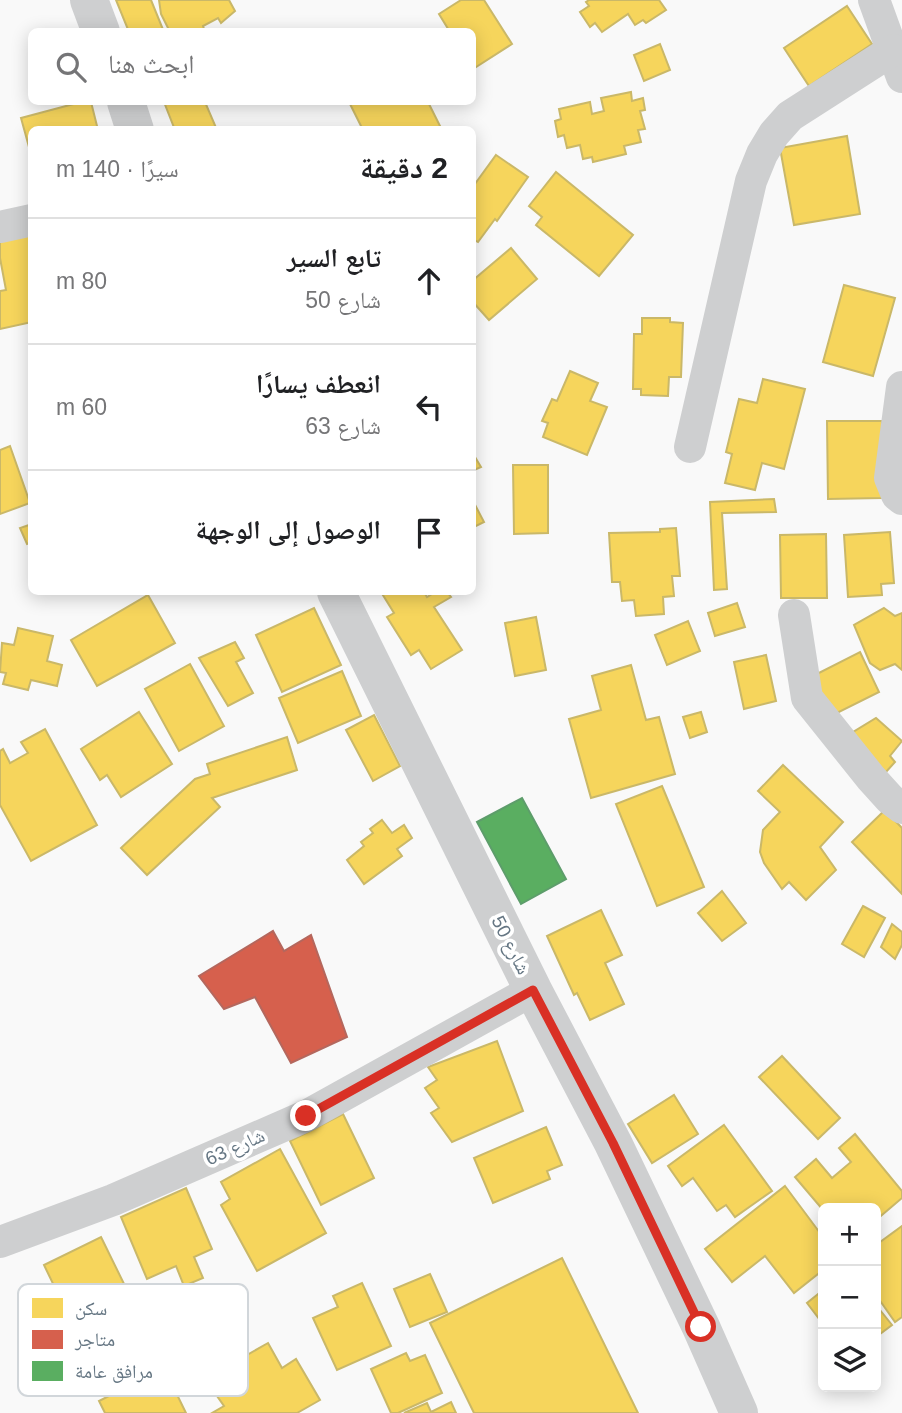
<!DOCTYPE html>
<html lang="ar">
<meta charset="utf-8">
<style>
:root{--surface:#fff;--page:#f2f2f2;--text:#202124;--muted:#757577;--line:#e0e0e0}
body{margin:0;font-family:Helvetica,"Noto Naskh Arabic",sans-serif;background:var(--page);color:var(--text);direction:rtl}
.controls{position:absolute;right:21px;bottom:21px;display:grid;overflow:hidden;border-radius:10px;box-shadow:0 4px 18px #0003}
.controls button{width:63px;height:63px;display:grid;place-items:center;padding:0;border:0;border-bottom:2px solid var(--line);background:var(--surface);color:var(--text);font:35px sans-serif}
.stop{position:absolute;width:21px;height:21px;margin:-16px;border:5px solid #d93025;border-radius:50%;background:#fff}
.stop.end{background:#d93025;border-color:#fff;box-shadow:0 2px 7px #0008}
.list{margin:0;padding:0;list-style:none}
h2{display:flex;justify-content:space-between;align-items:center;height:91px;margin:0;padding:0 28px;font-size:30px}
h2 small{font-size:23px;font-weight:400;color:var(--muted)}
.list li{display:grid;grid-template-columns:46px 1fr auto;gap:21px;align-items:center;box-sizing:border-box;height:126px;padding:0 28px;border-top:2px solid var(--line)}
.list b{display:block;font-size:26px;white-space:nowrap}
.list p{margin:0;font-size:23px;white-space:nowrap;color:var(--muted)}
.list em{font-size:23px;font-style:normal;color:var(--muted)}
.icon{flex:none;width:38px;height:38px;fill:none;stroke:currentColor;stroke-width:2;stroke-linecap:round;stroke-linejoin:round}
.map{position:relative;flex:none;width:902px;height:1413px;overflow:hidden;direction:ltr}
.search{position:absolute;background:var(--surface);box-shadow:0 4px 18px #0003;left:28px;top:28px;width:448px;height:77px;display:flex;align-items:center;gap:18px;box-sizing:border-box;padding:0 24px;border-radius:10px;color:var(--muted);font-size:26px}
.panel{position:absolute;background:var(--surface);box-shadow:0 4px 18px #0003;left:28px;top:126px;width:448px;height:469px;border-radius:10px;direction:rtl}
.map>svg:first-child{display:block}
</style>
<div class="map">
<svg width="902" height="1413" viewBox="0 0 902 1413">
<rect width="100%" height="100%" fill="#f9f9f9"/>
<g fill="#f6d55c" stroke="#cab868" stroke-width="2">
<polygon points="116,0 151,0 164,32 129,32"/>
<polygon points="159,0 229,0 235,11 221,23 218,18 203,26 204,29 199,32 170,32 161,14"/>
<polygon points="461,0 484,0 512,44 473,69 472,32 450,32 439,14"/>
<polygon points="589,0 659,0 666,10 646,23 643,20 635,25 628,14 602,32 595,23 590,27 580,12 589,6 586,2"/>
<polygon points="847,6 872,44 809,86 784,48"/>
<polygon points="660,44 670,70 644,81 634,55"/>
<polygon points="631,92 632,101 643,98 645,110 640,111 645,129 638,130 641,142 624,146 626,154 593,162 592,157 583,159 580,145 567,148 564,135 558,137 555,121 561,119 559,109 590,102 592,114 604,111 601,98"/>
<polygon points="81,102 91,102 98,130 32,130 32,158 21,118"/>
<polygon points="164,102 205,102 217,130 175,130"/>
<polygon points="349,102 428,102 442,130 363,130"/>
<polygon points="847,136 860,214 794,225 780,148"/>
<polygon points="496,155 528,177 497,221 495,219 478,242 472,239 472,188"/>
<polygon points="556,172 633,235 599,276 536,225 542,217 529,206"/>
<polygon points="32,233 32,322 0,329 0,291 6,290 0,258 0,240"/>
<polygon points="511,248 537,279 489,320 472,301 472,281"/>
<polygon points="844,285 895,298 873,376 823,362"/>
<polygon points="642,318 670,318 670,322 683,323 681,377 669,377 668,396 641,395 641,389 633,389 634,334 642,334"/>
<polygon points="570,371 598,383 590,401 607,407 587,455 543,437 548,423 542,421 552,399 557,401"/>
<polygon points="763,379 805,389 784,469 762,463 755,490 725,483 732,454 726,452 739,399 757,403"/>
<polygon points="827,421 882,421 882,498 828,499"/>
<polygon points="10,446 30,503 0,514 0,450"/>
<polygon points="472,452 481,467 472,471"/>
<polygon points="513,465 548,465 548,533 514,534"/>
<polygon points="472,499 484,522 472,528"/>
<polygon points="774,499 776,512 722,513 727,589 714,590 710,502"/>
<polygon points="32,524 32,542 27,544 20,528"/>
<polygon points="676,528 680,576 672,576 674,596 663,597 664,614 636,616 634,600 622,601 620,582 612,582 609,533 660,532 660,529"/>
<polygon points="890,532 894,583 881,584 882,595 848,597 844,535"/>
<polygon points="826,534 827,598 781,598 780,535"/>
<polygon points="381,592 424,592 427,597 435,592 447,592 451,597 434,607 462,650 431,669 419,650 411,655 387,617 394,613"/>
<polygon points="148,595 175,643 97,686 71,640"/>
<polygon points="737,603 745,627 715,636 708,613"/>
<polygon points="314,608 341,665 282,692 256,635"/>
<polygon points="884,608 895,616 902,613 902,670 895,664 880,670 870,663 854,625"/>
<polygon points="536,617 546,670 515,676 505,623"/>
<polygon points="688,621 700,651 667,665 655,635"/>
<polygon points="18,628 53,636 47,661 62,665 57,686 31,680 28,690 3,684 6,673 0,672 2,643 14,645"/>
<polygon points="235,642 244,658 236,662 253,693 228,706 199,658"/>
<polygon points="860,652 879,692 827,718 807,679"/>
<polygon points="766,655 776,701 744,709 734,662"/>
<polygon points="190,664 224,726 179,751 145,689"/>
<polygon points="631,665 646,720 659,717 675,774 591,798 569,719 601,710 592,676"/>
<polygon points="342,671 361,716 298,743 279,698"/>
<polygon points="139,712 172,764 121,797 107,775 100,780 81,749"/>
<polygon points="701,712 707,732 690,738 683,717"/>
<polygon points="374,715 400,766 373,781 346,730"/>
<polygon points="876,718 902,741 890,756 895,762 885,773 845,737"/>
<polygon points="45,729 97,825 31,861 0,805 0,751 3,749 10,763 28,753 21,742"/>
<polygon points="287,737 297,770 212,798 220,807 147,875 121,848 195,779 210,774 207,764"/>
<polygon points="783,765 843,822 820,847 836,870 806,900 789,882 782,889 764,863 760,852 763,830 780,812 758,791"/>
<polygon points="662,786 704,887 657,906 616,804"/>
<polygon points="885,810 902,828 902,894 852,842"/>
<polygon points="382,820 392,833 404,825 412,838 397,849 402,856 364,884 347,860 364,846 361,842 373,833 370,829"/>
<polygon points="722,891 746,923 722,941 698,913"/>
<polygon points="863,906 885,918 864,957 842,944"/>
<polygon points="601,910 622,955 605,963 624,1004 590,1020 577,993 574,995 547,936"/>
<polygon points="892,924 902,932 902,945 895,959 881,947"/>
<polygon points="497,1041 523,1111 452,1142 431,1113 439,1108 425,1088 437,1080 428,1067"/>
<polygon points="782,1056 840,1118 818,1139 759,1077"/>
<polygon points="674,1095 698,1134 652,1163 628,1124"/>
<polygon points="343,1114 374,1178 321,1205 290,1141"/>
<polygon points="724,1125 772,1191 735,1217 726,1205 717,1211 693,1178 682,1186 668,1166"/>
<polygon points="546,1127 562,1165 547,1171 550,1179 493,1203 474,1158"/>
<polygon points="855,1134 902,1191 902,1198 876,1220 876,1208 823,1208 823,1210 795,1177 816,1159 832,1178 851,1162 839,1148"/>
<polygon points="280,1149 326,1233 257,1271 221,1205 230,1199 221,1182"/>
<polygon points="785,1186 823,1237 823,1270 794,1293 765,1256 732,1282 705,1249"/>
<polygon points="186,1188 212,1249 194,1257 203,1278 184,1286 176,1266 147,1279 121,1217"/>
<polygon points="902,1226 902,1317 895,1322 876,1295 876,1245"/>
<polygon points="101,1237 128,1292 70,1319 44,1265"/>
<polygon points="562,1258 638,1413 474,1413 430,1323"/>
<polygon points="430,1274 447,1312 410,1327 394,1289"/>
<polygon points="362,1283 391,1346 337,1370 313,1318 338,1307 333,1296"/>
<polygon points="823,1290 823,1324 807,1303"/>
<polygon points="876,1305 892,1325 876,1337"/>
<polygon points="268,1343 282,1368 296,1359 320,1400 297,1413 212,1413 224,1406 205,1379"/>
<polygon points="406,1353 410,1361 425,1355 442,1393 398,1413 391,1413 371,1369"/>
<polygon points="164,1368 186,1413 105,1413 99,1401"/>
<polygon points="451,1402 456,1413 404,1413 427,1403 431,1412"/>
</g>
<polygon fill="#d6604d" stroke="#b4675d" stroke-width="2" points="273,931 284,951 311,935 347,1037 291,1063 255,997 224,1009 199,976"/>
<polygon fill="#5aae61" stroke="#5d9d6b" stroke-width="2" points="522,798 566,879 521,904 477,822"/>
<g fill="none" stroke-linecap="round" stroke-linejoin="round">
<g stroke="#cecfd0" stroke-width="32">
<polyline points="874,0 902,77"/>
<polyline points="0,227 32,220"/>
<polyline points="902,387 890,478 897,495 902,499"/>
<polyline points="690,447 751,181 762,154 774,134 790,116 893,50"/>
<polyline points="794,615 807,698 871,778 890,799 902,808"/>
<polyline points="0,1242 113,1200 306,1116 533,990"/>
</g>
<g stroke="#cecfd0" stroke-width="38">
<polyline points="89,0 101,32"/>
<polyline points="126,102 135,130"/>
<polyline points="336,592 533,990 613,1143 701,1327 739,1413"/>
</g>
</g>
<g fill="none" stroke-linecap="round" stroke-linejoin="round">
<polyline stroke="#d93025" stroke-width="9" points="306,1116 533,990 613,1143 701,1327"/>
</g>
<g text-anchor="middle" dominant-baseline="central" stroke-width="7" stroke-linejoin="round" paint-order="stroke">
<g font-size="19" fill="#657683" stroke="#fff">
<text transform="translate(511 945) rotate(63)">شارع 50</text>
<text transform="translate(235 1147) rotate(-24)">شارع 63</text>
</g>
</g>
<rect x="18" y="1284" width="230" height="112" rx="10" fill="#fff" stroke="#d1d6da" stroke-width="2"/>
<rect x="32" y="1298" width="31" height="20" fill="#f6d55c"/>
<rect x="32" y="1330" width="31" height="19" fill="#d6604d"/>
<rect x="32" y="1361" width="31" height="20" fill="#5aae61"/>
<g font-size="19" fill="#657683">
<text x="75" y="1315">سكن</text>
<text x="75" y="1346">متاجر</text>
<text x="75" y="1378">مرافق عامة</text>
</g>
</svg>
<div class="controls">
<button>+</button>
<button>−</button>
<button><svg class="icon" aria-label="layers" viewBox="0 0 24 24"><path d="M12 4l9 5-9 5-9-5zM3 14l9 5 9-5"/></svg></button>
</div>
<div class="stop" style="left:701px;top:1327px"></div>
<div class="stop end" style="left:306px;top:1116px"></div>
<div class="search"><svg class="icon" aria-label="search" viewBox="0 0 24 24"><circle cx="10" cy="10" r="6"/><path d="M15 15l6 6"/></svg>ابحث هنا</div>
<section class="panel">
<h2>2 دقيقة<small>سيرًا · 140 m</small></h2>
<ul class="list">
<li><svg class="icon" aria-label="ahead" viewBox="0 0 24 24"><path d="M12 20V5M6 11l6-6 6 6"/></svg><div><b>تابع السير</b><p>شارع 50</p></div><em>80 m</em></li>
<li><svg class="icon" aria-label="left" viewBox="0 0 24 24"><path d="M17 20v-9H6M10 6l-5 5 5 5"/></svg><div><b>انعطف يسارًا</b><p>شارع 63</p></div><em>60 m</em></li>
<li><svg class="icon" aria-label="arrive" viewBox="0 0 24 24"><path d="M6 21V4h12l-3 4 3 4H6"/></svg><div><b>الوصول إلى الوجهة</b></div></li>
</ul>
</section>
</div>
